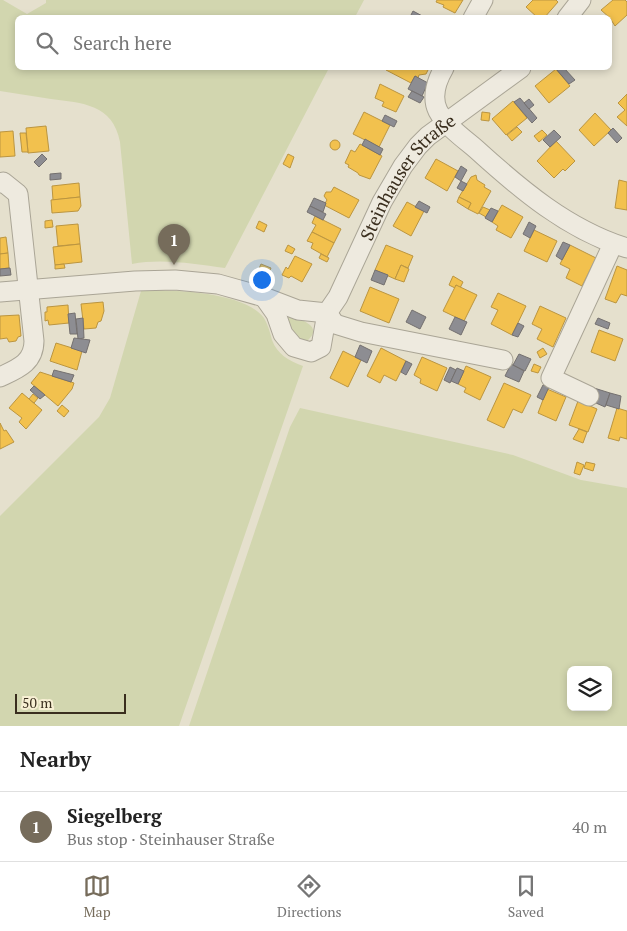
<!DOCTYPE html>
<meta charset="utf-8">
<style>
:root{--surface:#fff;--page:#f6f6f6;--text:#222;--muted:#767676;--line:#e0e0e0;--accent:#766c5b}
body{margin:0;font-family:"PT Serif",serif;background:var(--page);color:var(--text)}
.controls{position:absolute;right:15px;bottom:15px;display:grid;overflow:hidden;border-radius:8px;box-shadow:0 2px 8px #0003}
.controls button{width:45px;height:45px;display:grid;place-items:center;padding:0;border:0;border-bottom:1px solid var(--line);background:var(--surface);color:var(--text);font:25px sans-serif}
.scale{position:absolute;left:15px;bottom:12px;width:111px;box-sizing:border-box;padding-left:5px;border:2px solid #3a2e1e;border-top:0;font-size:14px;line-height:18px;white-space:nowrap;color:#3a2e1e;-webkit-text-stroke:4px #f7efd3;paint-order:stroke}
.you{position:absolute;left:261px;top:279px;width:18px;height:18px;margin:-12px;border:4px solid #fff;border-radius:50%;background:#1a73e8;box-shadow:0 0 0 8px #1a73e833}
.badge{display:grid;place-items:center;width:32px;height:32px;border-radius:50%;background:var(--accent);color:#fff;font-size:16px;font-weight:700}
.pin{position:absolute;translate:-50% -41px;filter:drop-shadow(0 1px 2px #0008)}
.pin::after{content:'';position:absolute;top:26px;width:18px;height:15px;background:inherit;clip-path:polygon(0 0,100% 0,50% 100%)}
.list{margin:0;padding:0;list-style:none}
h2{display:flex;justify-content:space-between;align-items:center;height:65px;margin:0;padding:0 20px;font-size:21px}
h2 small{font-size:16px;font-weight:400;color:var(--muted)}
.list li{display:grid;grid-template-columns:32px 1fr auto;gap:15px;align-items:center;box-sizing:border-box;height:70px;padding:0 20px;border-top:1px solid var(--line)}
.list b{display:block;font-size:19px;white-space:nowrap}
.list p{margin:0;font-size:16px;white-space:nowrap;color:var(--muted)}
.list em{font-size:16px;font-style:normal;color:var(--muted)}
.icon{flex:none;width:28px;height:28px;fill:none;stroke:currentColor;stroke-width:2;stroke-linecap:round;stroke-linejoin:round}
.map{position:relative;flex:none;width:627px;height:726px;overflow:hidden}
.search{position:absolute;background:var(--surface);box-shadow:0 2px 8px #0003;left:15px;right:15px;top:15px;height:55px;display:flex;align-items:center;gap:12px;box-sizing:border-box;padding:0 18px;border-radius:8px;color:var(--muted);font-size:19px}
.sheet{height:135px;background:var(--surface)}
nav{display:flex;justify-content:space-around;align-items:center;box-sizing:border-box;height:70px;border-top:1px solid var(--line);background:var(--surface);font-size:14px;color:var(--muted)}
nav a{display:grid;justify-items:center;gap:2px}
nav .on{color:var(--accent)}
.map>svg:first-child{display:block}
</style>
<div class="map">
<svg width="627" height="726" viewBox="0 0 627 726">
<rect width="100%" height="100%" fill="#e5e0cd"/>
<g fill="#d2d6af" fill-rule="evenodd">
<path d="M0 0H3L27 14 46 3V0H364L355 17 18 18V68H329L225 268C195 264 162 258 132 264L120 142C113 104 82 103 51 99 34 96 17 94 0 91Z"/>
<path d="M159 290C187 291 246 294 264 318 268 325 270 332 272 340 277 354 289 361 303 366 261 486 221 606 179 726H0V516L99 417 110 398 141 291Z"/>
<path d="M288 315C300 319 325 326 307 341 292 339 291 329 285 317Z"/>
<path d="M300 408 513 455 581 480 627 488V726H189L290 427ZM571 670H608V707H571Z"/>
</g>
<g fill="#f2c14e" stroke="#bb9540">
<polygon points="437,0 463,0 455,13 443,7 444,5 436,2"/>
<polygon points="533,0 556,0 558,2 544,18 538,18 526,7"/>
<polygon points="613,0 625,0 627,2 627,15 615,26 610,18 601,10"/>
<polygon points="387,68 427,68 428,70 426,74 419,75 418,78 415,76 411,83 386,70"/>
<polygon points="556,69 570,86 549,103 535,86"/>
<polygon points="380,84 404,96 396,112 382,106 384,102 375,98"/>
<polygon points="627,94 627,126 617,117 625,110 618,103"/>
<polygon points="513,101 527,118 506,135 492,119"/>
<polygon points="364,112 390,125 379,147 353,134"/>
<polygon points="482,112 490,113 489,121 481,120"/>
<polygon points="595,113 611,130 594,146 579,130"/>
<polygon points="46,126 49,151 28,153 26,128"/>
<polygon points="517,127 522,132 512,141 507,135"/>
<polygon points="542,130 547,135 539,142 534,136"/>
<polygon points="13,131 15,156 0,157 0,132"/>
<polygon points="20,133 26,133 28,152 22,152"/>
<circle cx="335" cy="145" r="5"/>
<polygon points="556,141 575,161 565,171 563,169 554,178 537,161"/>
<polygon points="360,144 382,156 370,179 359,175 358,173 348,167 349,165 345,163 351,150 355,152"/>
<polygon points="288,154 294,157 290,168 283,164"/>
<polygon points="436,159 458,171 447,191 425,178"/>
<polygon points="476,175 477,180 485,185 484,187 491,191 478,214 468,209 471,203 459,197 471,177"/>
<polygon points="619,180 627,182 627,210 615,208"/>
<polygon points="79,183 80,197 53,200 52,186"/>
<polygon points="334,187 359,200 349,218 324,205 327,200 324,196 326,192 331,192"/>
<polygon points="80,197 81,206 78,211 52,213 51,200"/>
<polygon points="459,197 471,203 468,209 457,202"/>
<polygon points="407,202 424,211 411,236 393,226"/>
<polygon points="502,205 523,217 511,238 496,230 498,226 492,222"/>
<polygon points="483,207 490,210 486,217 479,213"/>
<polygon points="315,216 341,229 334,243 312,232 316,225 312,223"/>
<polygon points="52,220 53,227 45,228 45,221"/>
<polygon points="259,221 267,225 264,232 256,228"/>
<polygon points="78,224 80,244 58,246 56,226"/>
<polygon points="534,230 557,241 547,262 524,251"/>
<polygon points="312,232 334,243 327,257 311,248 313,243 307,241"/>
<polygon points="6,237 8,253 0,254 0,238"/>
<polygon points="80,244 82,262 55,265 53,247"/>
<polygon points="288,245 295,249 292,254 285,251"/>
<polygon points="386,245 413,256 408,268 401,265 395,279 375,270"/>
<polygon points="570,245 596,258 582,286 566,278 570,269 560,264"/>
<polygon points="8,253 9,268 0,269 0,254"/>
<polygon points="321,254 329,258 327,262 319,258"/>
<polygon points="295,256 312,264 302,282 291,276 289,278 282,275 286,267 288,269"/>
<polygon points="64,264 65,268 55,269 55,265"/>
<polygon points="261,264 271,268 268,275 258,271"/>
<polygon points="401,265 409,269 404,282 395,279"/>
<polygon points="617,266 627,270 627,296 621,294 616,303 605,299"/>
<polygon points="453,276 463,282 460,288 456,285 455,288 449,285"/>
<polygon points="456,285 477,295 464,321 443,311"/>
<polygon points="370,287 399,299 389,323 360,311"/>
<polygon points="498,293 526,306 512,335 491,324 498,310 491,307"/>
<polygon points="103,302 104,311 101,321 98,322 96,328 84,329 81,304"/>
<polygon points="68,305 69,323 49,325 48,320 45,321 45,312 47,312 47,307"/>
<polygon points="540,306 566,318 553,347 537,339 542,329 532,324"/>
<polygon points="19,315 21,336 18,337 16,341 9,342 7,338 0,339 0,316"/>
<polygon points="599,330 623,339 615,361 591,352"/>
<polygon points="56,343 82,351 77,370 50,361"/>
<polygon points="381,348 406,361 396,381 384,375 380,383 367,376"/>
<polygon points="543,348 547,354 540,358 537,352"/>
<polygon points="343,351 361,360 348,387 330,378"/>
<polygon points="422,357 447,368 437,391 420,383 421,379 414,375"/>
<polygon points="534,364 541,367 538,373 531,371"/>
<polygon points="466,366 491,377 480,400 464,392 466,388 458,384"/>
<polygon points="40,372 74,383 72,389 58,406 31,383"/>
<polygon points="504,383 531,395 522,413 513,409 504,428 487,420"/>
<polygon points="547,389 566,397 556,421 538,413"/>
<polygon points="22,393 42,410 26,429 19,422 22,418 9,408"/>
<polygon points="33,394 38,398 34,403 29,399"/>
<polygon points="578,401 597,409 588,432 569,425"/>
<polygon points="62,405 69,411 64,417 57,411"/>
<polygon points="617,408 627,411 627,439 620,437 619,441 608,438"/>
<polygon points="0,423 4,431 6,430 14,442 0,449"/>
<polygon points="579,429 587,432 583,443 573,439"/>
<polygon points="577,462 584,465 580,475 574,473"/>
<polygon points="586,462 595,464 593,471 584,468"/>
</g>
<g fill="#8d8d92" stroke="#74706f">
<polygon points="413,11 426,18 410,17"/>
<polygon points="558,68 564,68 575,80 569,84 556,69"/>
<polygon points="415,76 428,83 422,96 408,89"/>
<polygon points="412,91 424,97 420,103 408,97"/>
<polygon points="520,98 537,118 532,123 514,102"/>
<polygon points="529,99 534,105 529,109 524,103"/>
<polygon points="385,115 397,121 394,127 382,121"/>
<polygon points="613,128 622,138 617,143 608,133"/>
<polygon points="554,130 561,137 550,147 543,140"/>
<polygon points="365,139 383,149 380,155 362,145"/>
<polygon points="42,154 47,159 39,167 34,162"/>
<polygon points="461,166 467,170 461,181 455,177"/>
<polygon points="61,173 61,179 50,180 50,174"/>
<polygon points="461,181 467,184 463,191 457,188"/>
<polygon points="314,198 326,203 323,212 310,206"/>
<polygon points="419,201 430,207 427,213 415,207"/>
<polygon points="310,206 326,214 323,220 307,212"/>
<polygon points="491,208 498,211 492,222 485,218"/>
<polygon points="529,222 536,226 530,238 523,234"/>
<polygon points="563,242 570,245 562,260 556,256"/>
<polygon points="10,268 11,275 0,276 0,269"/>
<polygon points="375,270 388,275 384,285 371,280"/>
<polygon points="412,310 426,317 420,329 406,322"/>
<polygon points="75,313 77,334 70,334 68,314"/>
<polygon points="455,317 467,322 461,335 449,329"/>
<polygon points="83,318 84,338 78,339 76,319"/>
<polygon points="598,318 610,323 608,329 595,324"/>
<polygon points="518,323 524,326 518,337 512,335"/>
<polygon points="74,338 90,340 86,353 71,348"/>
<polygon points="360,345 372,351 367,363 355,357"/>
<polygon points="519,354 531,359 525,371 513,365"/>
<polygon points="406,361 412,364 406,375 401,372"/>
<polygon points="511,364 524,371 519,382 505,376"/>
<polygon points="450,367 456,370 450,383 444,380"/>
<polygon points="457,368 464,371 458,384 451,381"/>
<polygon points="54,370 74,375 71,382 52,376"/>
<polygon points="543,385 549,387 543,400 537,397"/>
<polygon points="34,386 45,395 40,399 30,390"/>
<polygon points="594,388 610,393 605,407 596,403 598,397 592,395"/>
<polygon points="610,393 621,396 619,409 606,405"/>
</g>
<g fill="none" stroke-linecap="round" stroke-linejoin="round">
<defs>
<g id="minor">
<polyline points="473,18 483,0"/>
<polyline points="567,18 581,0"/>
<path d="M444 68C437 80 431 97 438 111 446 126 463 138 476 149 520 189 568 230 627 248"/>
<path d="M0 183 3 182 18 194 34 341C34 363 17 369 0 377"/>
<polyline points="0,292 135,281 175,280 218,284 264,297 298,310 327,313"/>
<path id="s1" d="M264 297 276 314 283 334 294 347 311 352 321 347 327 313 338 297 382 202 403 166 418 146 428 136 521 68"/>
<polyline points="327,313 335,324 361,332 503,360"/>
<polyline points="589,396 551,378 613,244"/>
</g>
</defs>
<use href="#minor" stroke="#aaa596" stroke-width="21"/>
<use href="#minor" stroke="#eeeadf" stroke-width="19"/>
</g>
<g text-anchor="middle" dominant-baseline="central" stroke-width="5" stroke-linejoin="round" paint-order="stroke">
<g font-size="18" fill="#3a2e1e" stroke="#f7efd3">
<text stroke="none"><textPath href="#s1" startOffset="282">Steinhauser Straße</textPath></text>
</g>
</g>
</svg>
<div class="controls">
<button><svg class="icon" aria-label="layers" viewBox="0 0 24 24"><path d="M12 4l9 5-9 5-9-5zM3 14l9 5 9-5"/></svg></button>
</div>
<div class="scale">50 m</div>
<div class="you"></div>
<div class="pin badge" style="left:174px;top:265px">1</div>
<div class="search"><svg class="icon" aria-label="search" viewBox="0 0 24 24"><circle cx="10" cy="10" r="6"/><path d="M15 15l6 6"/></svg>Search here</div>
</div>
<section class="sheet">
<h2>Nearby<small></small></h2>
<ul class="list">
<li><span class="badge">1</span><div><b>Siegelberg</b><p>Bus stop · Steinhauser Straße</p></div><em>40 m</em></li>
</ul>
</section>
<nav>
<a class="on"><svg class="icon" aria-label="map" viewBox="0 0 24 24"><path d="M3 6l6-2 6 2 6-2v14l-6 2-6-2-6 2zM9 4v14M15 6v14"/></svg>Map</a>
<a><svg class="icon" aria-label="directions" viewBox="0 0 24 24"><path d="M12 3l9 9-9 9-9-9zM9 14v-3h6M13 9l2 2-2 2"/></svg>Directions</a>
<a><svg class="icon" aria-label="saved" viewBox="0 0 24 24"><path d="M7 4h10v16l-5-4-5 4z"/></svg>Saved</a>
</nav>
